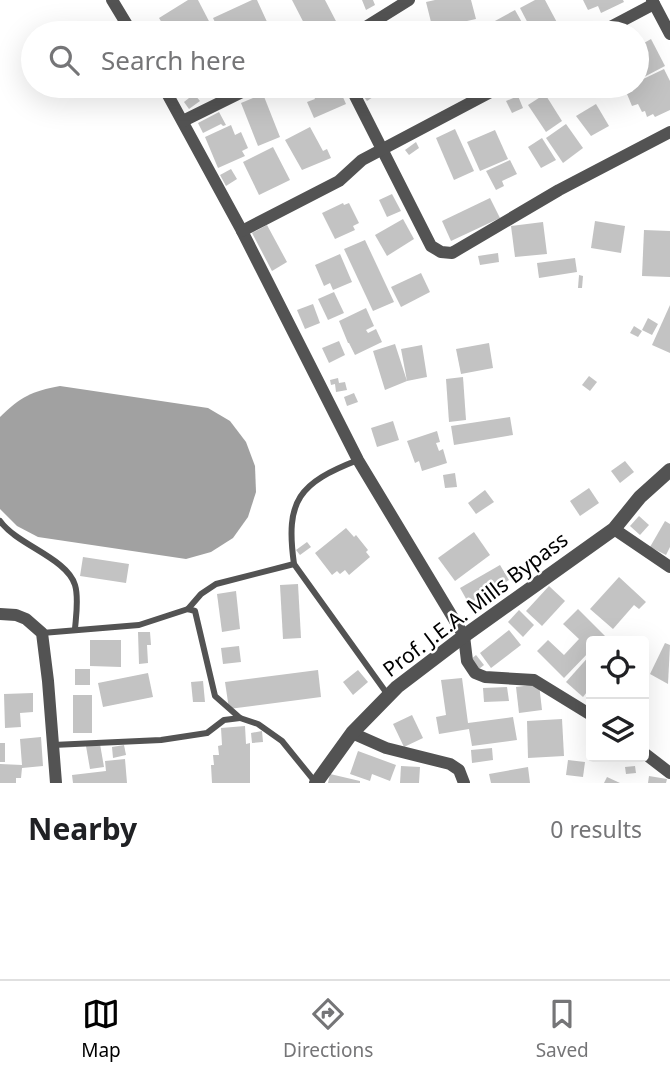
<!DOCTYPE html>
<style>
:root{--surface:#fff;--page:#f6f6f6;--text:#202124;--muted:#757577;--line:#e0e0e0;--accent:#000}
body{margin:0;font-family:"Noto Sans",sans-serif;background:var(--page);color:var(--text)}
.controls{position:absolute;right:21px;bottom:21px;display:grid;overflow:hidden;border-radius:7px;box-shadow:0 7px 28px #0002}
.controls button{width:63px;height:63px;display:grid;place-items:center;padding:0;border:0;border-bottom:2px solid var(--line);background:var(--surface);color:var(--text);font:35px sans-serif}
.list{margin:0;padding:0;list-style:none}
h2{display:flex;justify-content:space-between;align-items:center;height:91px;margin:0;padding:0 28px;font-size:30px}
h2 small{font-size:23px;font-weight:400;color:var(--muted)}
.icon{flex:none;width:38px;height:38px;fill:none;stroke:currentColor;stroke-width:2;stroke-linecap:round;stroke-linejoin:round}
.map{position:relative;flex:none;width:670px;height:783px;overflow:hidden}
.search{position:absolute;background:var(--surface);box-shadow:0 7px 28px #0002;left:21px;right:21px;top:21px;height:77px;display:flex;align-items:center;gap:18px;box-sizing:border-box;padding:0 24px;border-radius:38px;color:var(--muted);font-size:26px}
.sheet{height:196px;background:var(--surface)}
nav{display:flex;justify-content:space-around;align-items:center;box-sizing:border-box;height:98px;border-top:2px solid var(--line);background:var(--surface);font-size:19px;color:var(--muted)}
nav a{display:grid;justify-items:center;gap:4px}
nav .on{color:var(--accent)}
.map>svg:first-child{display:block}
</style>
<div class="map">
<svg width="670" height="783" viewBox="0 0 670 783">
<rect width="100%" height="100%" fill="#fff"/>
<path fill="#a1a1a1" d="M60 386 208 408 230 421 246 442 255 466 256 492 248 517 233 538 211 552 186 559 38 537 17 526 0 509V417C20 397 32 391 60 386Z"/>
<g fill="#c3c3c3">
<polygon points="188,0 198,0 212,27 201,33 168,33 159,18"/>
<polygon points="252,0 257,0 268,24 257,28 256,25 239,33 220,33 213,18"/>
<polygon points="292,0 325,0 338,25 323,33 309,33"/>
<polygon points="362,0 373,0 375,5 366,10"/>
<polygon points="435,0 471,0 476,19 467,21 469,28 448,33 447,26 433,30 426,2"/>
<polygon points="535,0 545,0 561,30 555,33 533,33 520,8"/>
<polygon points="583,0 623,0 624,2 601,13 598,6 588,10"/>
<polygon points="515,10 528,33 487,33 484,27"/>
<polygon points="651,39 665,66 644,77 637,64 637,47"/>
<polygon points="664,69 670,81 670,110 655,117 653,114 647,117 645,111 642,112 638,104 632,106 627,94 633,91 631,86 637,86 637,82"/>
<polygon points="175,86 191,86 179,93"/>
<polygon points="216,86 232,86 219,92"/>
<polygon points="309,86 338,86 346,104 314,118 307,102 315,99"/>
<polygon points="370,87 376,95 367,101 361,93"/>
<polygon points="194,94 200,101 189,109 184,102"/>
<polygon points="263,94 280,137 258,146 241,103"/>
<polygon points="545,94 562,121 546,132 528,105"/>
<polygon points="518,96 523,108 512,113 506,101"/>
<polygon points="596,104 609,126 591,136 576,116"/>
<polygon points="219,112 226,125 223,126 221,124 203,133 198,123"/>
<polygon points="566,124 583,148 563,163 546,138"/>
<polygon points="231,125 235,135 241,132 248,148 242,151 245,156 218,168 205,137"/>
<polygon points="310,127 323,151 327,149 331,158 302,170 285,140"/>
<polygon points="455,129 474,171 454,180 436,138"/>
<polygon points="495,130 508,159 480,171 467,142"/>
<polygon points="542,138 556,160 541,168 528,147"/>
<polygon points="416,142 419,148 409,155 405,150"/>
<polygon points="273,147 290,180 259,195 243,162"/>
<polygon points="510,160 517,174 502,181 504,186 496,190 486,171"/>
<polygon points="231,169 237,179 226,186 220,175"/>
<polygon points="392,194 401,211 387,217 379,200"/>
<polygon points="490,198 500,218 451,241 442,221"/>
<polygon points="343,203 344,205 349,203 359,223 353,226 355,230 335,239 322,213"/>
<polygon points="403,219 414,239 387,256 375,235"/>
<polygon points="595,221 625,226 621,253 591,248"/>
<polygon points="543,222 547,254 515,257 511,226"/>
<polygon points="267,225 287,262 272,271 252,233"/>
<polygon points="644,230 670,231 670,277 642,276"/>
<polygon points="365,240 394,302 373,311 344,249"/>
<polygon points="498,253 499,262 480,265 478,256"/>
<polygon points="340,254 352,282 333,290 330,283 324,286 315,265"/>
<polygon points="575,258 577,272 539,278 537,263"/>
<polygon points="421,273 430,292 401,307 391,287"/>
<polygon points="579,275 583,276 582,288 578,288"/>
<polygon points="334,292 344,313 328,320 318,299"/>
<polygon points="313,304 320,323 305,329 297,310"/>
<polygon points="670,305 670,353 652,345"/>
<polygon points="366,308 374,326 366,330 368,333 376,329 382,342 355,355 349,343 348,343 339,321"/>
<polygon points="648,318 658,324 652,335 642,330"/>
<polygon points="634,326 642,331 638,337 630,333"/>
<polygon points="339,341 345,355 329,363 322,348"/>
<polygon points="489,343 493,368 461,374 456,349"/>
<polygon points="395,344 407,381 401,349 422,345 427,377 407,381 385,390 373,351"/>
<polygon points="589,376 597,382 590,391 582,385"/>
<polygon points="463,377 466,420 449,422 446,379"/>
<polygon points="338,378 339,383 345,382 347,390 336,392 335,384 331,385 330,380"/>
<polygon points="354,393 358,402 347,406 344,397"/>
<polygon points="510,417 513,435 454,445 451,426"/>
<polygon points="393,421 399,440 377,447 371,428"/>
<polygon points="437,431 440,442 436,443 439,451 443,449 447,463 422,471 419,461 415,463 407,441"/>
<polygon points="625,461 634,472 620,483 611,471"/>
<polygon points="455,473 457,487 445,488 443,475"/>
<polygon points="589,488 599,503 580,516 570,501"/>
<polygon points="485,490 494,502 476,514 468,503"/>
<polygon points="639,516 649,525 640,535 630,526"/>
<polygon points="665,521 670,524 670,547 666,555 650,547"/>
<polygon points="346,528 354,537 356,535 368,550 366,552 370,557 349,575 345,570 340,574 337,571 332,575 315,553"/>
<polygon points="474,532 490,555 455,581 438,558"/>
<polygon points="307,542 311,547 300,555 296,550"/>
<polygon points="83,557 129,564 126,583 80,576"/>
<polygon points="500,565 509,580 469,604 460,588"/>
<polygon points="619,577 646,602 639,609 634,605 613,629 590,609"/>
<polygon points="298,584 301,638 283,639 280,585"/>
<polygon points="549,586 565,601 542,626 526,611"/>
<polygon points="236,591 240,629 222,632 217,594"/>
<polygon points="578,609 605,636 600,641 591,641 591,650 564,678 537,651 548,640 564,655 579,639 563,624"/>
<polygon points="519,610 534,625 523,637 508,622"/>
<polygon points="509,630 521,645 491,668 480,653"/>
<polygon points="138,632 150,632 151,645 147,645 148,663 139,664"/>
<polygon points="90,640 121,640 121,667 90,666"/>
<polygon points="665,643 670,645 668,684 650,674"/>
<polygon points="239,646 241,662 223,664 221,648"/>
<polygon points="591,654 591,687 583,697 566,682"/>
<polygon points="476,655 484,665 479,669 470,660"/>
<rect x="75" y="669" width="15" height="16"/>
<polygon points="318,670 321,697 229,709 225,682"/>
<polygon points="358,670 368,682 353,695 343,682"/>
<polygon points="148,673 153,697 103,707 98,683"/>
<polygon points="462,678 468,723 513,717 517,740 472,746 469,729 439,734 436,717 446,715 441,680"/>
<polygon points="203,681 205,702 193,702 191,682"/>
<polygon points="539,684 542,710 519,713 516,687"/>
<polygon points="507,687 509,701 484,702 483,688"/>
<polygon points="33,693 33,712 20,713 21,727 5,728 4,694"/>
<rect x="73" y="695" width="19" height="38"/>
<polygon points="412,715 423,738 404,747 393,724"/>
<polygon points="562,719 564,756 528,758 527,721"/>
<polygon points="245,726 246,744 250,743 250,783 212,783 211,765 214,765 213,755 219,755 218,746 222,745 221,728"/>
<polygon points="262,731 263,742 252,743 251,733"/>
<polygon points="41,737 43,766 22,768 21,778 16,778 16,783 0,783 0,764 22,765 20,739"/>
<rect x="0" y="743" width="5" height="19"/>
<polygon points="100,744 104,767 90,769 86,746"/>
<polygon points="124,745 126,755 113,758 112,747"/>
<polygon points="492,748 493,760 472,763 471,750"/>
<polygon points="358,751 396,765 390,781 372,774 370,781 350,774"/>
<polygon points="125,759 127,783 73,783 72,775 106,771 105,761"/>
<polygon points="568,760 585,762 583,777 566,775"/>
<polygon points="401,766 420,767 419,783 400,783"/>
<polygon points="635,766 636,773 626,774 625,767"/>
<polygon points="528,767 530,783 491,783 489,774"/>
<polygon points="330,774 360,781 360,783 328,783"/>
<polygon points="649,776 667,779 666,783 648,783"/>
<polygon points="607,777 620,783 604,783"/>
</g>
<g fill="none" stroke-linecap="round" stroke-linejoin="round">
<g stroke="#535353" stroke-width="6">
<path d="M358 460C299 483 285 500 294 564L388 695"/>
<path d="M0 521C17 545 67 558 75 585 79 598 76 616 75 629"/>
<polyline points="188,609 201,594 216,584 294,564"/>
<polyline points="42,633 139,625 188,609 195,611 215,696 240,718 258,724 282,741 316,783"/>
<polyline points="53,745 161,740 207,733 224,720 240,718"/>
</g>
<g stroke="#535353" stroke-width="12">
<polyline points="112,0 132,33"/>
<polyline points="652,0 670,34"/>
<polyline points="356,33 409,0"/>
<polyline points="599,33 654,4"/>
<polyline points="163,86 242,231 358,460 464,636 467,661 475,673 485,677 534,680 591,715"/>
<polyline points="350,86 431,246 441,252 452,253 559,190 670,132"/>
<polyline points="183,121 254,86"/>
<polyline points="242,231 339,181 362,160 502,86"/>
<polyline points="614,529 670,567"/>
<polyline points="0,614 16,615 26,619 42,633 48,681 56,783"/>
<polyline points="352,733 386,748 450,764 459,770 464,783"/>
<polyline points="644,753 670,773"/>
</g>
<polyline stroke="#535353" stroke-width="14" points="316,783 352,733 397,687 464,636 614,529 640,497 670,470"/>
</g>
<g text-anchor="middle" dominant-baseline="central" stroke-width="5" stroke-linejoin="round" paint-order="stroke">
<g font-size="21" fill="#000" stroke="#fff">
<text transform="translate(475 604) rotate(-37)">Prof. J.E.A. Mills Bypass</text>
</g>
</g>
</svg>
<div class="controls">
<button><svg class="icon" aria-label="locate" viewBox="0 0 24 24"><circle cx="12" cy="12" r="6"/><path d="M12 2v4M12 18v4M2 12h4M18 12h4"/></svg></button>
<button><svg class="icon" aria-label="layers" viewBox="0 0 24 24"><path d="M12 4l9 5-9 5-9-5zM3 14l9 5 9-5"/></svg></button>
</div>
<div class="search"><svg class="icon" aria-label="search" viewBox="0 0 24 24"><circle cx="10" cy="10" r="6"/><path d="M15 15l6 6"/></svg>Search here</div>
</div>
<section class="sheet">
<h2>Nearby<small>0 results</small></h2>
<ul class="list">
</ul>
</section>
<nav>
<a class="on"><svg class="icon" aria-label="map" viewBox="0 0 24 24"><path d="M3 6l6-2 6 2 6-2v14l-6 2-6-2-6 2zM9 4v14M15 6v14"/></svg>Map</a>
<a><svg class="icon" aria-label="directions" viewBox="0 0 24 24"><path d="M12 3l9 9-9 9-9-9zM9 14v-3h6M13 9l2 2-2 2"/></svg>Directions</a>
<a><svg class="icon" aria-label="saved" viewBox="0 0 24 24"><path d="M7 4h10v16l-5-4-5 4z"/></svg>Saved</a>
</nav>
